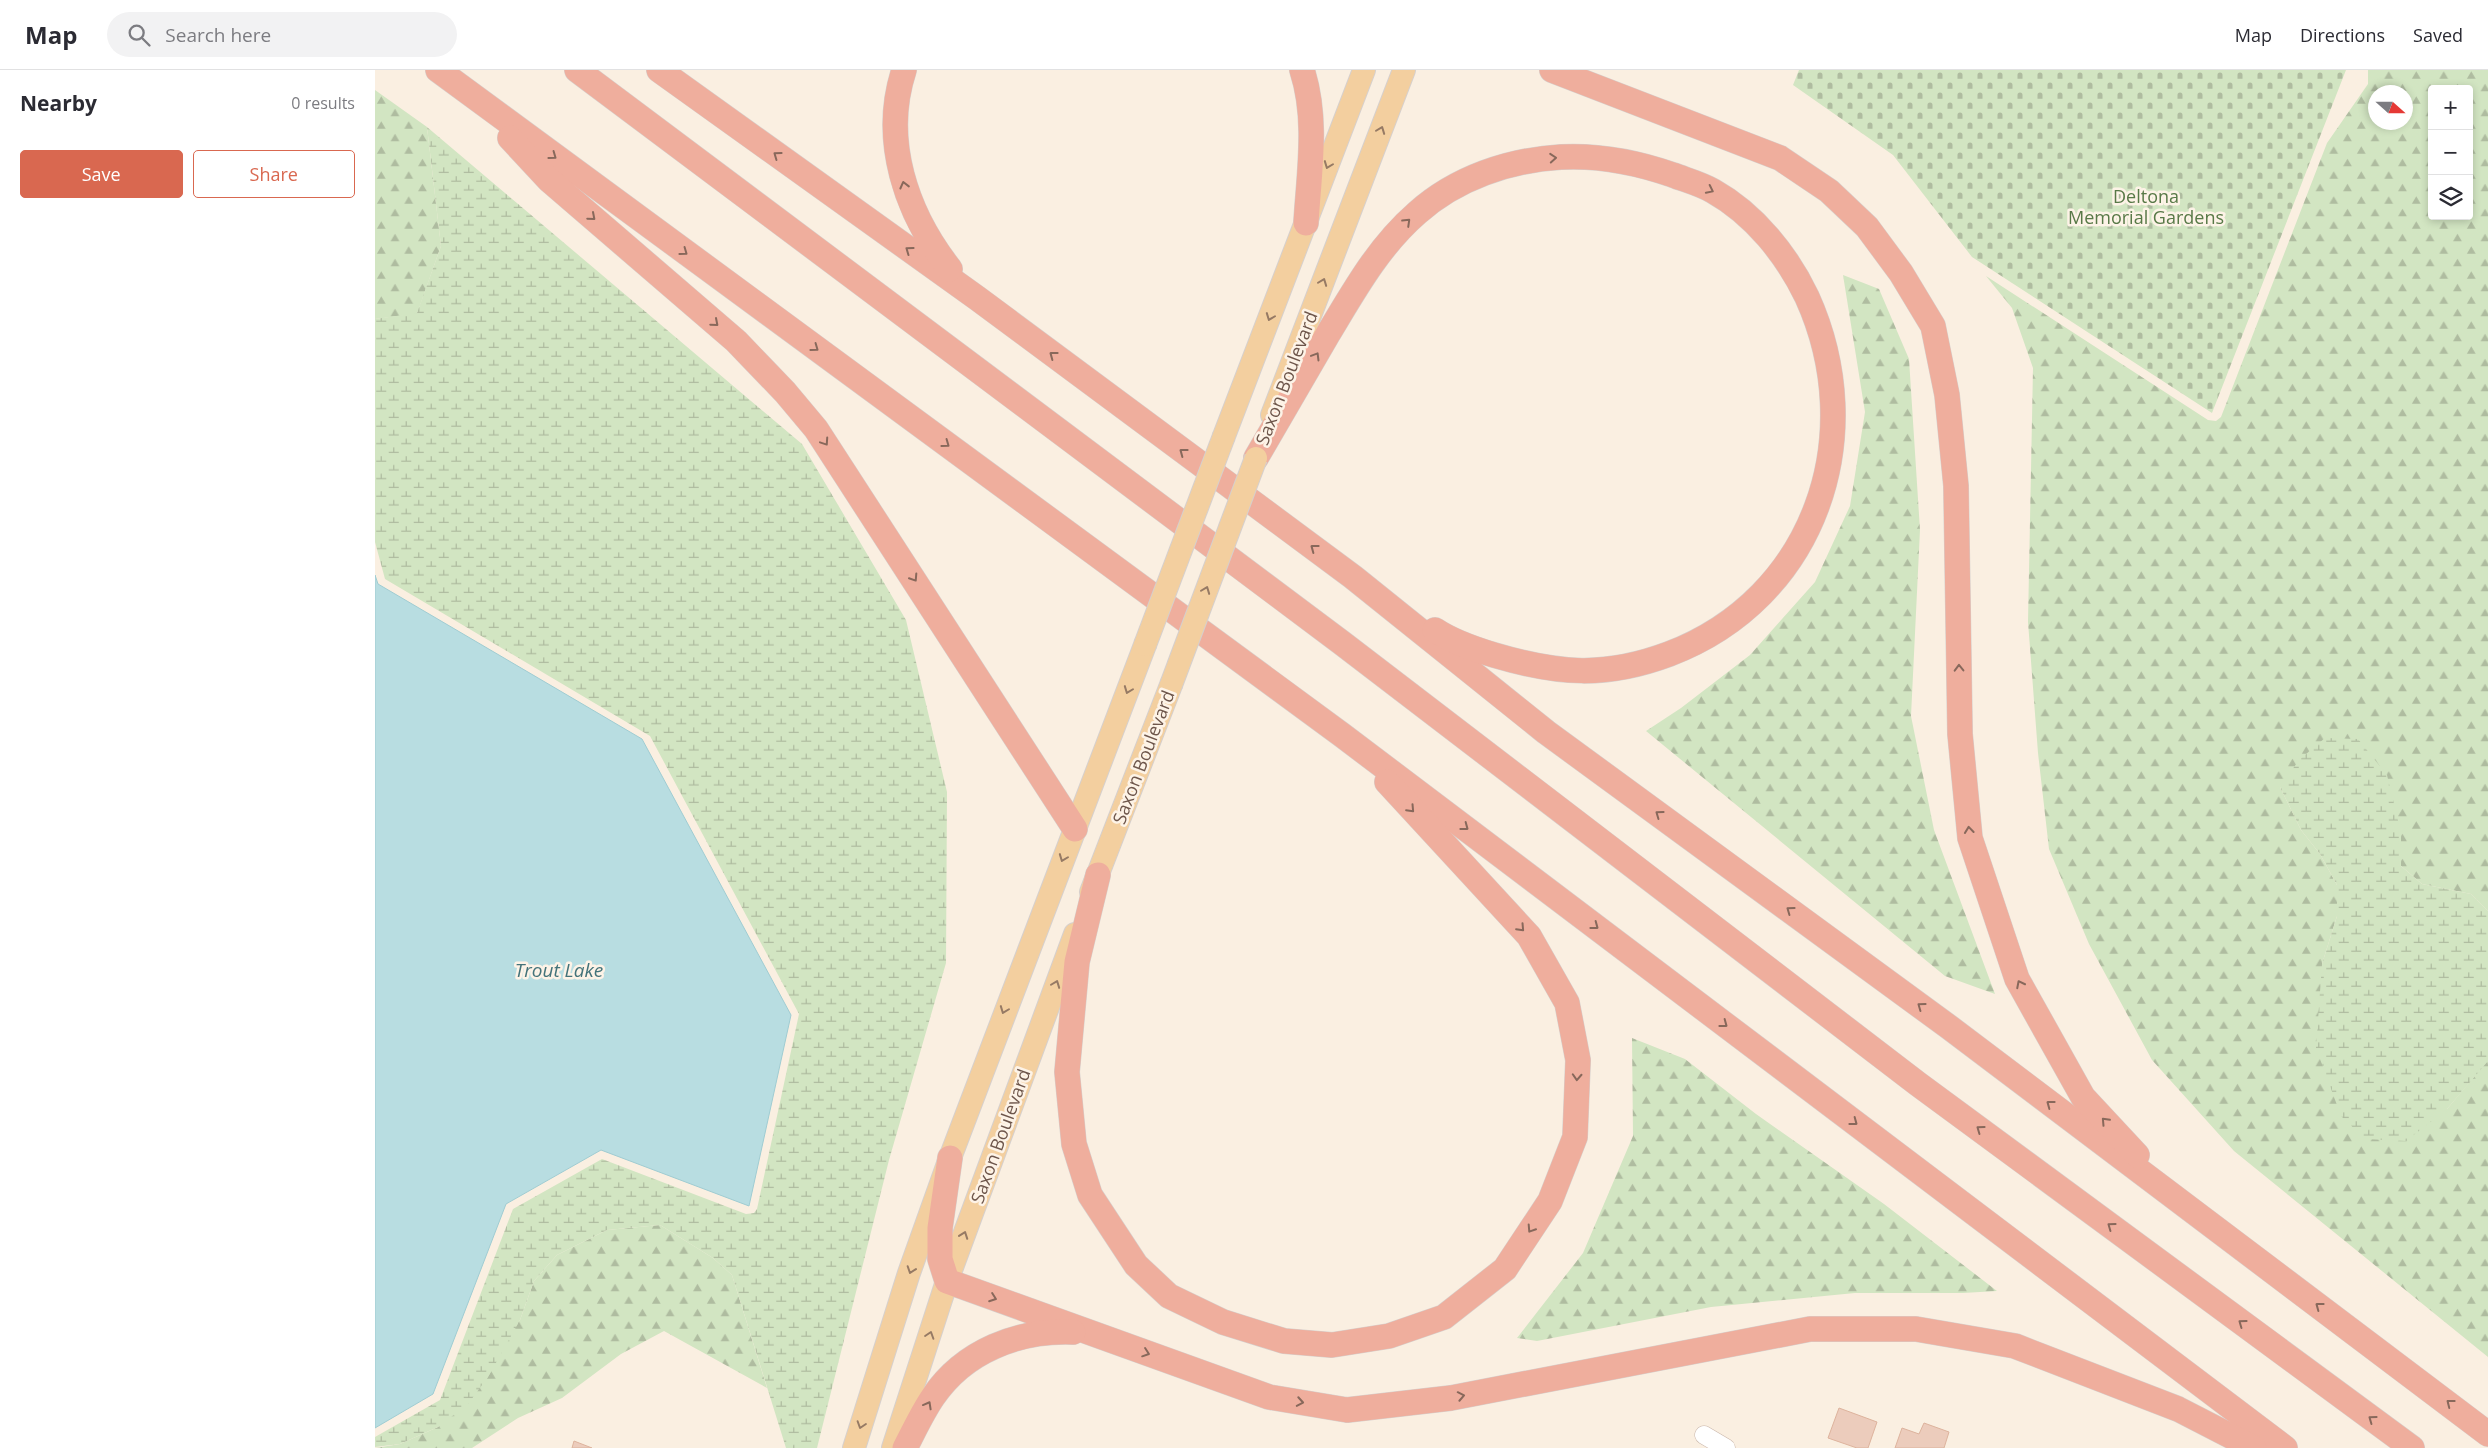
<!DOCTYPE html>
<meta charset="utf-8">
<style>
:root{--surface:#fff;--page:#f2f2f3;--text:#2b2b33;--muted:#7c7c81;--line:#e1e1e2;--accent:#d96850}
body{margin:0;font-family:"Open Sans",sans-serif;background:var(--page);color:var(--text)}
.controls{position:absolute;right:15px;top:15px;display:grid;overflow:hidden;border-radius:5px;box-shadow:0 2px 8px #0003}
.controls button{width:45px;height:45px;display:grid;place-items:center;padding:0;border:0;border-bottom:1px solid var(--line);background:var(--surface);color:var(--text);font:25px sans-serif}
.compass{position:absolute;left:1993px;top:15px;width:45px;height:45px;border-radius:50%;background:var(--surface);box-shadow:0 2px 8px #0003;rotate:111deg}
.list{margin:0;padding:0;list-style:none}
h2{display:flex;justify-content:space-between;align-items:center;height:65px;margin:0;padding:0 20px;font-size:21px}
h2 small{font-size:16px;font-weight:400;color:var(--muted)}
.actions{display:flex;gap:10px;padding:15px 20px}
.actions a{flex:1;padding:11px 0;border:1px solid var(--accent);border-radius:5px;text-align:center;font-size:18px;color:var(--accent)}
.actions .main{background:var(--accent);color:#fff}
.icon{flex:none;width:28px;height:28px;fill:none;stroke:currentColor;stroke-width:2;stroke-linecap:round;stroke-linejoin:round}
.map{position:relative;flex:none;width:2113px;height:1378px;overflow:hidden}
header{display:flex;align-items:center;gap:30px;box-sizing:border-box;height:70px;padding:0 25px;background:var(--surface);border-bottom:1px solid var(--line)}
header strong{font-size:24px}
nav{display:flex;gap:28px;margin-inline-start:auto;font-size:18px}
.search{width:350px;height:45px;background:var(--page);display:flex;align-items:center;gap:12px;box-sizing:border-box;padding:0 18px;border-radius:28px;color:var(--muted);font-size:19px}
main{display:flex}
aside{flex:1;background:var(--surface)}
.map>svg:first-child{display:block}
</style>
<header>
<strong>Map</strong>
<div class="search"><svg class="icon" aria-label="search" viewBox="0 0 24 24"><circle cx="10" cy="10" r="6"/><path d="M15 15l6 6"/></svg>Search here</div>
<nav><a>Map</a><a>Directions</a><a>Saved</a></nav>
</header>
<main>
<aside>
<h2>Nearby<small>0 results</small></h2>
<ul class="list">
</ul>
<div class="actions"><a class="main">Save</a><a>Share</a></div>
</aside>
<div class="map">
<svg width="2113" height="1378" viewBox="0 0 2113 1378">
<defs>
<pattern id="forest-firs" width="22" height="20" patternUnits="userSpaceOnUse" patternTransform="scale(1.25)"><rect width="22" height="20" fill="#d2e5c2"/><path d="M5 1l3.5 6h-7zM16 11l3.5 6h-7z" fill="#afbca0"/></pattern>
<pattern id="wetland-marsh" width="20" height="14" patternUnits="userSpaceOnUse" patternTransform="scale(1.25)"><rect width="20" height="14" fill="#d2e5c2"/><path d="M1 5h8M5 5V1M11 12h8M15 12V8" fill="none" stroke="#afbca0"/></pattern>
<pattern id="cemetery-stones" width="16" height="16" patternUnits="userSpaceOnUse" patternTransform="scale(1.25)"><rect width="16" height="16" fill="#d2e5c2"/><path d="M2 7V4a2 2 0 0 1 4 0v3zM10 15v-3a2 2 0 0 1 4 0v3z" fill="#afbca0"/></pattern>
</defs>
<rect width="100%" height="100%" fill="#faefe1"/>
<g fill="url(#forest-firs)" fill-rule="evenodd">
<path d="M1993 0H2113V841L2096 824 2047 814 2026 796V763L1905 717 1926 760 1945 784 1962 815V846L1947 894 2072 1039 2113 990V1287L1859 1081 1777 990 1714 874 1674 779 1663 683 1653 552 1658 298 1637 238 1611 206 1833 350 1841 351 1846 347 1952 73 1993 14ZM2057 19H2094V146H2057ZM2000 22H2030V52H2000Z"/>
<polygon points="0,20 52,57 66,176 42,244 0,249"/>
<polygon points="1468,205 1504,219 1534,289 1545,460 1536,646 1559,760 1620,924 1570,906 1271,661 1306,638 1375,585 1440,512 1475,436 1490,342"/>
<polygon points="1257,968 1310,989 1381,1044 1509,1134 1622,1221 1588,1223 1480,1223 1336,1237 1162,1271 1142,1268 1208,1183 1258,1066"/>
<polygon points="285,1155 338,1188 357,1205 392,1318 289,1261 246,1284 187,1328 143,1348 97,1378 0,1378 25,1374 63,1357 145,1250 159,1211 182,1185 232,1160"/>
</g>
<g fill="url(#wetland-marsh)">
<polygon points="52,57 427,374 531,550 572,722 571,893 514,1090 442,1378 411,1378 357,1205 338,1188 285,1155 232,1160 182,1185 159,1211 145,1250 113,1307 93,1334 63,1357 25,1374 0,1377 0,1367 65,1330 138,1139 227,1089 371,1144 379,1143 382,1139 424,944 275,666 10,509 0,472 0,249 42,243 66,176"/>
<polygon points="1950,668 1983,669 2012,705 2026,763 2026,796 2047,814 2096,824 2113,841 2113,991 2072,1039 2031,1071 1990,1069 1966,1046 1941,978 1947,894 1962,846 1962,815 1945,784 1926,760 1905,717 1924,690"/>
</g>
<polygon fill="url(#cemetery-stones)" points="1424,0 1971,0 1837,343 1597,187 1518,85 1418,15"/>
<polygon fill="#b8dde1" stroke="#9fccd2" points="0,505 3,514 267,669 416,945 374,1136 226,1080 131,1134 58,1324 0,1358"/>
<g fill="#ecccbc" stroke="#ddb39d">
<polygon points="1464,1338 1502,1352 1493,1378 1482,1378 1453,1368"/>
<polygon points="1549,1353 1574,1362 1569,1378 1520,1378 1527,1358 1544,1364"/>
<polygon points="199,1371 217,1378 197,1378"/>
</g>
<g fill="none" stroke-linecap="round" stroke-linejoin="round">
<defs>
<polyline id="minor" points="1329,1365 1351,1378"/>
<g id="major">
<polyline points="897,345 1029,0"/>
<polyline points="849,366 989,0"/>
<polyline points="716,822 796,615"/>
<polyline points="479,1378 534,1203 575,1088 770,575"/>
<polyline points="518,1378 572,1211 700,864"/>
</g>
<g id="highway">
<polyline points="63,0 967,665 1910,1378"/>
<polyline points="202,0 967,573 1543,1014 2037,1378"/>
<polyline points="284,0 602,228 978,507 1171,662 1574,957 2113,1364"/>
<path d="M529 0C506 70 531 143 575 199"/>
<path d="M927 0C943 49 934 103 931 153"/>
<polyline points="1177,0 1405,88 1454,121 1492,157 1526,203 1558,256 1572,325 1581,416 1585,664 1595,768 1642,909 1708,1027 1762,1085"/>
<polyline points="135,68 174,110 361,271 410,322 441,359 700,759"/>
<path d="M881 388C905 347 929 305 953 264 979 221 1003 177 1042 143 1081 108 1134 90 1186 87 1225 85 1261 92 1298 105 1311 110 1326 114 1338 121 1379 144 1412 185 1432 227 1495 366 1441 528 1294 584 1230 608 1183 604 1119 585 1099 579 1078 572 1060 560"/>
<polyline points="723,805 702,892 692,1002 699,1074 715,1125 761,1195 794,1226 848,1252 909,1271 957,1275 1014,1266 1069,1247 1130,1199 1175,1131 1200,1067 1203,990 1192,933 1154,866 1012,712"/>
<polyline points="575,1088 565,1158 565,1189 572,1211 894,1327 972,1340 1076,1328 1435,1259 1541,1259 1640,1276 1803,1339 1879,1378"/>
<path d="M530 1378C539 1361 547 1343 558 1327 589 1281 643 1260 698 1262"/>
</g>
</defs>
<use href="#minor" stroke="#c9b6aa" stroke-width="19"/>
<use href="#major" stroke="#d6d0cd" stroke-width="24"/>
<use href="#highway" stroke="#d6d0cd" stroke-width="26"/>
<use href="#minor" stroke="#fff" stroke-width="18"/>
<use href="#major" stroke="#f3cf9f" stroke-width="22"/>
<use href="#highway" stroke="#efae9d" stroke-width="25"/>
<defs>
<g id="major-bridge">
<polyline points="770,575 849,366"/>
<polyline points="796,615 881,388"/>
</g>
</defs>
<use href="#major-bridge" stroke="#d6d0cd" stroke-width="24" stroke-linecap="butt"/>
<use href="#major-bridge" stroke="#f3cf9f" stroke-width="22"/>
</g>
<defs><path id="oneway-chevron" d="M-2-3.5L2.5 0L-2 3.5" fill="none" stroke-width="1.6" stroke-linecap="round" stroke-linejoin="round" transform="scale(1.25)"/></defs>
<g stroke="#967a64">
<use href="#oneway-chevron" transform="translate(1006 60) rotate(-69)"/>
<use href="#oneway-chevron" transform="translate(953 95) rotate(111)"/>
<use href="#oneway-chevron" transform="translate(948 212) rotate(-69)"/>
<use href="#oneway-chevron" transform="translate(895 247) rotate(111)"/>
<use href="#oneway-chevron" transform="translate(831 520) rotate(-69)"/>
<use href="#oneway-chevron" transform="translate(753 620) rotate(111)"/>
<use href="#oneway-chevron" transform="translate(688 788) rotate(111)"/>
<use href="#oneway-chevron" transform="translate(681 914) rotate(-69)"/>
<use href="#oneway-chevron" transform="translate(629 940) rotate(111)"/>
<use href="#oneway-chevron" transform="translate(589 1165) rotate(-70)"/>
<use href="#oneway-chevron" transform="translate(536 1200) rotate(109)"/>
<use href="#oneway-chevron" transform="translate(555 1265) rotate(-72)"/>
<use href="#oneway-chevron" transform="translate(486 1355) rotate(108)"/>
</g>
<g stroke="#88685b">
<use href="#oneway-chevron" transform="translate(402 85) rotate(-144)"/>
<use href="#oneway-chevron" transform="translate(178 86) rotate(36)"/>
<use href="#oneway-chevron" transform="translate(1178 88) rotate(-4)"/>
<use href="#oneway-chevron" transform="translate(529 115) rotate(-104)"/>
<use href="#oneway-chevron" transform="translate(1335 120) rotate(26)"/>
<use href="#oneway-chevron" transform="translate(217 147) rotate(41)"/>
<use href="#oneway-chevron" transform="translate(1032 152) rotate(-44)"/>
<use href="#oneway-chevron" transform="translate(534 180) rotate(-144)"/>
<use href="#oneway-chevron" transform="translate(309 182) rotate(36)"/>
<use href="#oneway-chevron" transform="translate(340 253) rotate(41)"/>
<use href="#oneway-chevron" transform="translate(440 278) rotate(36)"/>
<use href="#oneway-chevron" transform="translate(678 285) rotate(-143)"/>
<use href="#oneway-chevron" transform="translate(941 286) rotate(-59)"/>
<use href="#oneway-chevron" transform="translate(450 372) rotate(56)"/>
<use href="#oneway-chevron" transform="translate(571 374) rotate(36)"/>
<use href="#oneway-chevron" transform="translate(808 382) rotate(-143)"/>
<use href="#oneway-chevron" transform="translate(939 478) rotate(-143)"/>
<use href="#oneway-chevron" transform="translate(539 508) rotate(57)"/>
<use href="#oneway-chevron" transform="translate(1584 598) rotate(-91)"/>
<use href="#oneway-chevron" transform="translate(1036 739) rotate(47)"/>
<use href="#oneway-chevron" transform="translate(1284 744) rotate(-144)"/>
<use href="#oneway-chevron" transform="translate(1090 757) rotate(37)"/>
<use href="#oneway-chevron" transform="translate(1594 760) rotate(-96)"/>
<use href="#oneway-chevron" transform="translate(1415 840) rotate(-144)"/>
<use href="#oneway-chevron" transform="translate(1220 856) rotate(37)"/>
<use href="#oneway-chevron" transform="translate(1146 858) rotate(47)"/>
<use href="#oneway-chevron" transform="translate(1645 914) rotate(-117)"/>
<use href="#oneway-chevron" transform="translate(1546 936) rotate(-144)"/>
<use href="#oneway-chevron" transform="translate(1349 954) rotate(37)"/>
<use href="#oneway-chevron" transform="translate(1202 1007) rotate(93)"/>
<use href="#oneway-chevron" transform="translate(1675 1034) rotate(-143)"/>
<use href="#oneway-chevron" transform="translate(1730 1051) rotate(-133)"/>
<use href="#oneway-chevron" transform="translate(1479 1052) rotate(37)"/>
<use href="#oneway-chevron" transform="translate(1605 1059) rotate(-144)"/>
<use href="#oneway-chevron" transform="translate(1736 1156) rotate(-144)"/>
<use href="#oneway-chevron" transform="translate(1156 1159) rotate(123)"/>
<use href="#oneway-chevron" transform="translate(618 1228) rotate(20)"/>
<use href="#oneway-chevron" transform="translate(1944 1236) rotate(-143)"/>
<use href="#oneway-chevron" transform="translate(1867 1253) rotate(-144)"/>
<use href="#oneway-chevron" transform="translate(771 1283) rotate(19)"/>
<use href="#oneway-chevron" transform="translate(1086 1326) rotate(-11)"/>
<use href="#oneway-chevron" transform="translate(925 1332) rotate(10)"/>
<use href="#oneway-chevron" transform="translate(2075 1333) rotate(-142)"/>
<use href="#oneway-chevron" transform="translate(553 1335) rotate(-61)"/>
<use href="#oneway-chevron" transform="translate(1997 1349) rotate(-144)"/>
</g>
<g text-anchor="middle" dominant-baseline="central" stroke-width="5" stroke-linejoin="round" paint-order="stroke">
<g font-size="18" fill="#587947" stroke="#fdf3e7">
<text x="1771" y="126">Deltona<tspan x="1771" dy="21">Memorial Gardens</tspan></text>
</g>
<g font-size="18" fill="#6e564b" stroke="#fdf3e7">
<text transform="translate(911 308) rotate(-69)">Saxon Boulevard</text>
<text transform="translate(768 687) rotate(-69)">Saxon Boulevard</text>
<text transform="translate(625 1066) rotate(-70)">Saxon Boulevard</text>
</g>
<g font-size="19" font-style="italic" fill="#43737a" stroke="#fdf3e7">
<text x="184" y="900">Trout Lake</text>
</g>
</g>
</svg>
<div class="controls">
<button>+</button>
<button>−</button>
<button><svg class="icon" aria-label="layers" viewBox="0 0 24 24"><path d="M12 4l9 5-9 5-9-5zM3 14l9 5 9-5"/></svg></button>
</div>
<svg class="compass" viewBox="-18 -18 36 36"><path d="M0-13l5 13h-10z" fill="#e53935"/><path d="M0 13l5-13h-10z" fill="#7c7c81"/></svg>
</div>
</main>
